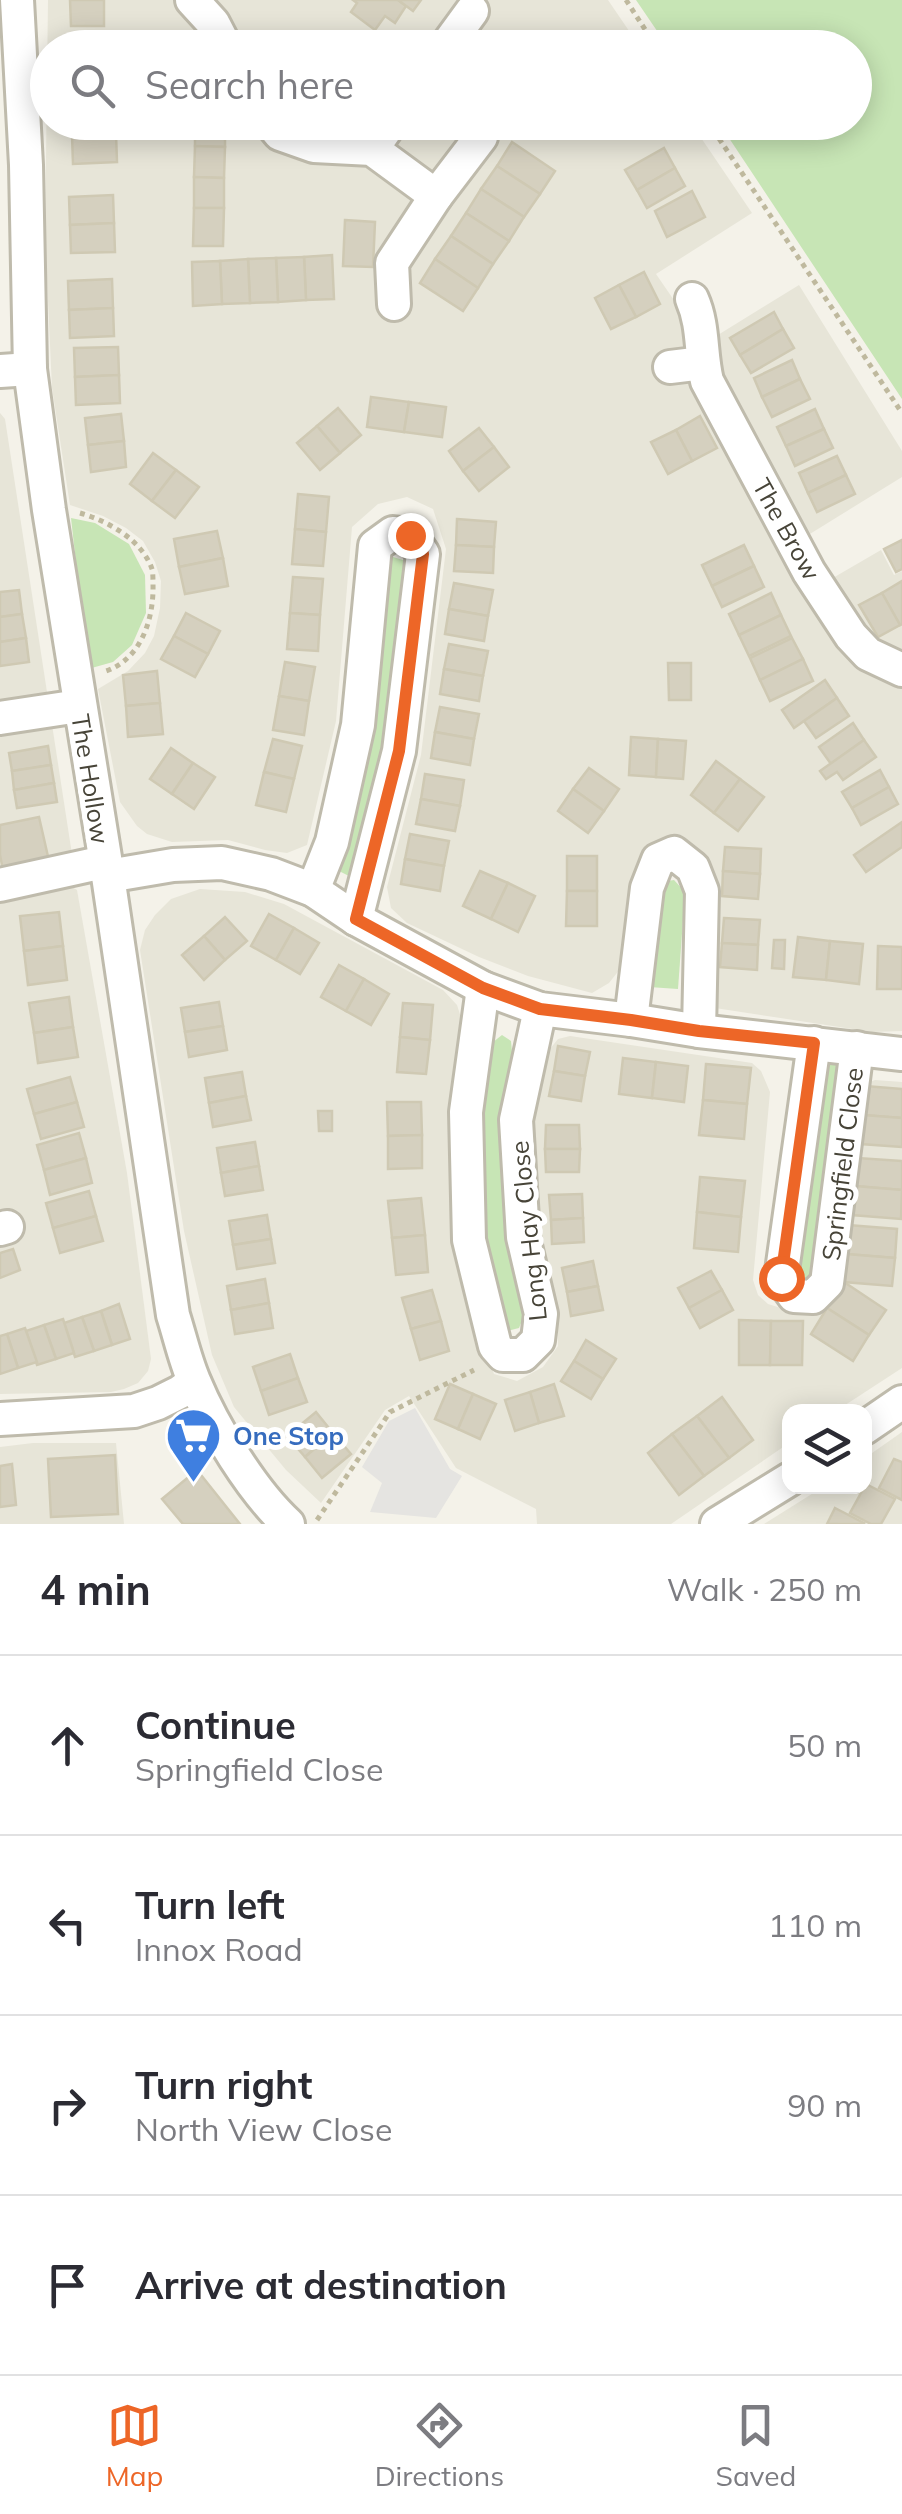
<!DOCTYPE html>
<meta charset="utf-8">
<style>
:root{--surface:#fff;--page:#f7f7f7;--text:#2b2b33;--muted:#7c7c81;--line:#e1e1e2;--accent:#ed6627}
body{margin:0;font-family:Mulish,sans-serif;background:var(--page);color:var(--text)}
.controls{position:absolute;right:30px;bottom:30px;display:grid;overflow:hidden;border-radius:20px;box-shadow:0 5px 25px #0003}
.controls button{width:90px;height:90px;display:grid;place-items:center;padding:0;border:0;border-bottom:2px solid var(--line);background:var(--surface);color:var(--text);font:50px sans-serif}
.stop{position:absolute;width:30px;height:30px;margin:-22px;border:8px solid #ed6627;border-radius:50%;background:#fff}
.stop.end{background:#ed6627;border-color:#fff;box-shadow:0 2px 10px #0008}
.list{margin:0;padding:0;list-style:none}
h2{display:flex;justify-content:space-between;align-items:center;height:130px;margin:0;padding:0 40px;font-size:42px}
h2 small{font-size:32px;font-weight:400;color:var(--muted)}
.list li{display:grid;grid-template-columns:65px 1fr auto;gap:30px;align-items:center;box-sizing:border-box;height:180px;padding:0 40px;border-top:2px solid var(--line)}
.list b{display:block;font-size:38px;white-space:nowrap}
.list p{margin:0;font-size:32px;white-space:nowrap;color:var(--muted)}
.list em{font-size:32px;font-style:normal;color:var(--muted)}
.icon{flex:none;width:55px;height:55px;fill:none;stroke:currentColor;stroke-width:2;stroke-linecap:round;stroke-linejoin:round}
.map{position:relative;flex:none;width:902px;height:1524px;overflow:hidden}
.search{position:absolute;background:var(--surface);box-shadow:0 5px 25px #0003;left:30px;right:30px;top:30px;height:110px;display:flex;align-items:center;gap:25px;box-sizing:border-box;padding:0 35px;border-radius:55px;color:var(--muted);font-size:38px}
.sheet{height:850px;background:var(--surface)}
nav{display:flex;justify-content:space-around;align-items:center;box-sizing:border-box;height:140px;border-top:2px solid var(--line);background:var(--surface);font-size:28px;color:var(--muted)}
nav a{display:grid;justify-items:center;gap:5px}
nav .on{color:var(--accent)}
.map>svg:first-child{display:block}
</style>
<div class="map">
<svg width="902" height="1524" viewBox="0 0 902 1524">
<rect width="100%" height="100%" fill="#f4f2e9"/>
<g fill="#e7e5d8">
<polygon points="48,0 608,0 640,47 48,48 48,122 691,123 752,213 656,274 691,325 692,351 799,285 902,451 902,477 784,550 807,593 881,550 894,575 902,571 902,1031 872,1032 715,1008 676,843 624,964 609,983 592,993 528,976 479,957 407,923 391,908 387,887 421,755 446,549 433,509 407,497 378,504 352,527 336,721 307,845 287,853 265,850 228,840 172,842 147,834 137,826 120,802 98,689 128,671 145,653 154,636 160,608 161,581 155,562 143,541 126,528 103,516 70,505 52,388 45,235"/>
<polygon points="0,413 5,419 73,861 0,874"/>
<polygon points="67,884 77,890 127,1173 151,1359 148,1371 138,1383 124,1389 111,1392 0,1394 0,895"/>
<polygon points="200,889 245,892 284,904 443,990 457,1005 465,1030 485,1351 494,1374 517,1381 543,1367 558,1346 558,1316 539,1240 532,1121 542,1059 558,1039 570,1036 752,1063 761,1071 770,1092 753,1280 758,1295 768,1304 794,1312 863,1085 875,1080 902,1082 902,1368 836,1411 790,1412 789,1443 671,1524 537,1524 536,1509 456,1468 409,1396 385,1410 321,1503 286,1470 234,1407 212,1355 184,1231 140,950 145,930 155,915 171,899"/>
<polygon points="902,1432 902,1524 764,1524 823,1487 864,1486 865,1458"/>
<polygon points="33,1443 116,1443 124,1524 0,1524 0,1447"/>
</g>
<g fill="#c7e5b5">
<polygon points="636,0 902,0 902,399 719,123 854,122 854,48 668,47"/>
<polygon points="71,518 95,523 129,544 145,575 146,613 132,645 113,662 88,669"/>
<polygon points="390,556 406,561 383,762 355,879 333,868 382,562"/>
<polygon points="674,880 685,892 678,989 649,987 662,882"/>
<polygon points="502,1035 511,1041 512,1052 503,1120 525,1313 519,1328 507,1331 481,1236 478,1116 488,1046"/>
<polygon points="819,1065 850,1065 812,1287 788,1280"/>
</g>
<polygon fill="#e5e4e1" points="415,1408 450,1469 462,1476 436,1518 370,1512 382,1483 362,1467 389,1421"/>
<g fill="#d5d0bf" stroke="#cfc9b3" stroke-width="2.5">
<polygon points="70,0 104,0 104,26 71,26"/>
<polygon points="353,0 398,0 406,6 395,23 385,16 375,30 351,12 357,3"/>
<polygon points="398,0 421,0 413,11"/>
<polygon points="473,29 488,40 483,48 459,48"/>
<rect x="72" y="39" width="56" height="9"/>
<polygon points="157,42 184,43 184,48 157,48"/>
<polygon points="71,122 116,122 116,134 72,135"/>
<polygon points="195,122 225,122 225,147 195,146"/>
<polygon points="116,134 117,162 73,164 72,135"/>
<polygon points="512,142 555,171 540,194 497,166"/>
<polygon points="195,146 225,147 224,178 194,177"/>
<polygon points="664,148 675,168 637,190 625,170"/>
<polygon points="497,166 540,194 524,217 481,189"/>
<polygon points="675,168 685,186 647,208 637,190"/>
<polygon points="194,177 224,178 224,208 194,208"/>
<polygon points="481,189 524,217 509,241 466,213"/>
<polygon points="692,191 705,217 667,237 655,211"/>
<polygon points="113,195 114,223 70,225 69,197"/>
<polygon points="194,208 224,208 223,246 193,246"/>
<polygon points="466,213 509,241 493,264 451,236"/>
<polygon points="345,220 375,222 373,267 343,266"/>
<polygon points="114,223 115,252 71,253 70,225"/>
<polygon points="451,236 493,264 478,288 435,259"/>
<polygon points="332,255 334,299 306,300 304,257"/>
<polygon points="304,257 306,300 278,302 276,258"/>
<polygon points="276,258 278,302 250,303 248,259"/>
<polygon points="248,259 250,303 222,304 220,261"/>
<polygon points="435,259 478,288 463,311 420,283"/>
<polygon points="220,261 222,304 193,306 192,262"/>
<polygon points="644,272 660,304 636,317 619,285"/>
<polygon points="112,279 113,308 69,310 68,281"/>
<polygon points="619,285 636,317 611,329 595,298"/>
<polygon points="113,308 114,336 70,338 69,310"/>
<polygon points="774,312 783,329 740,355 730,338"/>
<polygon points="783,329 794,348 751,373 740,355"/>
<polygon points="118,347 119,375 75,377 74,348"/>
<polygon points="792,360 800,379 762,397 754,378"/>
<polygon points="119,375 120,403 76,405 75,377"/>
<polygon points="800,379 810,399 772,417 762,397"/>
<polygon points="371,397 409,402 404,432 367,427"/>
<polygon points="409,402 446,407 442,437 404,432"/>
<polygon points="338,408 361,435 340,453 317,426"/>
<polygon points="815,409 824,429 786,446 777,427"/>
<polygon points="121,414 124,441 88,445 85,418"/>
<polygon points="700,416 717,448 692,461 676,430"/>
<polygon points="317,426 340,453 320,470 297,443"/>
<polygon points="479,428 494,447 463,471 449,451"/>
<polygon points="824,429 833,448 795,466 786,446"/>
<polygon points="676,430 692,461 668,474 651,442"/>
<polygon points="124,441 126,467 91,472 88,445"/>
<polygon points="494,447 509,467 479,491 463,471"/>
<polygon points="153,453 176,470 152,501 130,484"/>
<polygon points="837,456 846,475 808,493 799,473"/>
<polygon points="176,470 199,487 175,518 152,501"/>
<polygon points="846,475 855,494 817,512 808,493"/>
<polygon points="298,494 329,497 326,532 295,529"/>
<polygon points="457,519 496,522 494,547 456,545"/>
<polygon points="295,529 326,532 323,566 292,564"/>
<polygon points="217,531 223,558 179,567 174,539"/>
<polygon points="902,540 902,569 896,572 884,549"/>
<polygon points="456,545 494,547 493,573 454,571"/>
<polygon points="744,545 754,566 712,586 702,565"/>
<polygon points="223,558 228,586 185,594 179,567"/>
<polygon points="754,566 764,587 722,607 712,586"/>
<polygon points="293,577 323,579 320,615 290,613"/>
<polygon points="902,581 902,624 900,625 882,593"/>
<polygon points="454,583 493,590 488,616 449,609"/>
<polygon points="19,590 22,614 0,617 0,592"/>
<polygon points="771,593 781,615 739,635 729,614"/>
<polygon points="882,593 900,625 878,637 859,605"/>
<polygon points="449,609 488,616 484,641 445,634"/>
<polygon points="186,613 220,631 208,654 174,636"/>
<polygon points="290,613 320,615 318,651 287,649"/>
<polygon points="22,614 26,638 0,642 0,617"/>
<polygon points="781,615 791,636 749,656 739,635"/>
<polygon points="174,636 208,654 195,677 161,659"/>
<polygon points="26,638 29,662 0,666 0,642"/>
<polygon points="792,638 803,659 760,680 750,658"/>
<polygon points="449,644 488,651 483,676 444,669"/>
<polygon points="803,659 813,681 770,701 760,680"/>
<polygon points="285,662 315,667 309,701 279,696"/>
<polygon points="668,663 691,663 691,700 669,700"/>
<polygon points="444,669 483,676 479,701 440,694"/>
<polygon points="157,671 160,703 126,706 123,675"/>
<polygon points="825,680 837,698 794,728 782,710"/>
<polygon points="279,696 309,701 304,735 273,730"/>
<polygon points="837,698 849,716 816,738 804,721"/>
<polygon points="160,703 163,734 128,737 126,706"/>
<polygon points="440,707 479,714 474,739 435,732"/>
<polygon points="853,723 864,740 831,764 819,747"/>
<polygon points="435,732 474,739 470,765 431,758"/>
<polygon points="631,737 658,739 656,777 629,775"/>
<polygon points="273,739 302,746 294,779 264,772"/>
<polygon points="658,739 686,741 683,779 656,777"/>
<polygon points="864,740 876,757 843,780 837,772 826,779 820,771"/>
<polygon points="48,746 51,765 12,771 9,753"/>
<polygon points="171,748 193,763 172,794 150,779"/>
<polygon points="716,761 740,779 714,813 691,795"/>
<polygon points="193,763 215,777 194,809 172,794"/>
<polygon points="51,765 54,783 14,790 12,771"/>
<polygon points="589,768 619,789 604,811 573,789"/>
<polygon points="880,770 889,787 852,808 842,792"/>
<polygon points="264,772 294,779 286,812 256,805"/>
<polygon points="425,774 464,780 460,806 421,799"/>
<polygon points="740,779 764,797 738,831 714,813"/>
<polygon points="54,783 57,802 17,808 14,790"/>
<polygon points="889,787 898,804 861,825 852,808"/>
<polygon points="573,789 604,811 588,833 558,811"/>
<polygon points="421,799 460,806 455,831 416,824"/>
<polygon points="39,817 49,861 3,870 0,855 0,825"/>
<polygon points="902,822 902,847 866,872 854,855"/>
<polygon points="410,834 449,841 444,866 405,859"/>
<polygon points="725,847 761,849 760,874 723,871"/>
<rect x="567" y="856" width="30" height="35"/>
<polygon points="405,859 444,866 440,891 401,884"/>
<polygon points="480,871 508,883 491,919 463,906"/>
<polygon points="723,871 760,874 758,899 722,896"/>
<polygon points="508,883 535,896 518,932 491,919"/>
<polygon points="567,891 597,891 597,926 566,926"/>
<polygon points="59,912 63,946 24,951 20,916"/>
<polygon points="269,914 294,928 276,960 251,946"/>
<polygon points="225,917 247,941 225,960 204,936"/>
<polygon points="724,918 760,920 758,945 722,943"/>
<polygon points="294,928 319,943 300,974 276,960"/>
<polygon points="204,936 225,960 204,980 182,955"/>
<polygon points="798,937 830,941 826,980 793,977"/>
<polygon points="774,940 785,940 784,969 772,968"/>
<polygon points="830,941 863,944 859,984 826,980"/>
<polygon points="722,943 758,945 757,970 720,967"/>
<polygon points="63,946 67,980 28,985 24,951"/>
<polygon points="878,946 902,947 902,989 877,989"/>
<polygon points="339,965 364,979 346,1011 321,997"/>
<polygon points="364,979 389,994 371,1025 346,1011"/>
<polygon points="69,997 73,1027 34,1033 29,1003"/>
<polygon points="219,1002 223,1026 185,1032 181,1008"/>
<polygon points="403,1003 433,1005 430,1040 400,1037"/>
<polygon points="223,1026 227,1050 189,1057 185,1032"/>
<polygon points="73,1027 78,1057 38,1063 34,1033"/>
<polygon points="400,1037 430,1040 426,1074 397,1072"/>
<polygon points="558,1046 590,1052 585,1076 554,1071"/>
<polygon points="623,1058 656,1062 652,1098 619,1094"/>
<polygon points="656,1062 688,1066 684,1102 652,1098"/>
<polygon points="706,1064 751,1068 747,1104 703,1100"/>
<polygon points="554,1071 585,1076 581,1101 549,1096"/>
<polygon points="242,1072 246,1096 209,1103 205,1078"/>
<polygon points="70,1077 77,1102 34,1114 27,1089"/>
<polygon points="865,1086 902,1089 902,1118 863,1115"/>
<polygon points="246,1096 251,1120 213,1127 209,1103"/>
<polygon points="703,1100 747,1104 744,1139 699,1135"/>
<polygon points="77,1102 84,1127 41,1139 34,1114"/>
<polygon points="387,1102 421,1102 422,1135 388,1136"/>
<polygon points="318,1111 332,1111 332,1131 319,1131"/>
<polygon points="863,1115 902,1118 902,1147 861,1144"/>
<polygon points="546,1125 579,1125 580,1149 545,1149"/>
<polygon points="79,1133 86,1158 44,1170 37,1145"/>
<polygon points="422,1135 422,1168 388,1169 388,1136"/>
<polygon points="255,1142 259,1166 221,1173 217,1148"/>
<polygon points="545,1149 580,1149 579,1172 546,1172"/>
<polygon points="86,1158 92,1183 50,1195 44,1170"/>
<polygon points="857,1158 902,1161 902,1190 855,1186"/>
<polygon points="259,1166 263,1190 225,1196 221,1173"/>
<polygon points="700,1177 745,1181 741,1217 697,1212"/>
<polygon points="855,1186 902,1190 901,1219 852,1215"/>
<polygon points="89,1191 96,1216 53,1228 46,1203"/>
<polygon points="582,1194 583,1218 551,1220 549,1195"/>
<polygon points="421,1198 425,1235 392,1238 388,1201"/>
<polygon points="697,1212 741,1217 738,1252 694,1248"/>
<polygon points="267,1215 271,1239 233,1245 229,1221"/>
<polygon points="96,1216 103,1241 60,1253 53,1228"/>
<polygon points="583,1218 584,1242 552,1244 551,1220"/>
<polygon points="848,1225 897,1229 895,1258 846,1254"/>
<polygon points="425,1235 428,1272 396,1275 392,1238"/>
<polygon points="271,1239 275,1263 237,1269 233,1245"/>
<polygon points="13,1249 20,1270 0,1278 0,1253"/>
<polygon points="846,1254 895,1258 892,1286 844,1282"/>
<polygon points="593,1261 598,1286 567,1292 562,1268"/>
<polygon points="711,1271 722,1290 689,1308 678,1288"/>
<polygon points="265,1279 269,1303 231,1310 227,1286"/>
<polygon points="844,1282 886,1310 869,1335 827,1308"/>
<polygon points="598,1286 603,1310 571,1316 567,1292"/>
<polygon points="432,1290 441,1321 411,1329 402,1298"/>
<polygon points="722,1290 733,1310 700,1328 689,1308"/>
<polygon points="269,1303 273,1328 235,1334 231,1310"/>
<polygon points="119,1304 130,1339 112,1345 101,1311"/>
<polygon points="827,1308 869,1335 853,1361 811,1334"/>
<polygon points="101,1311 112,1345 94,1351 82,1317"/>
<polygon points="82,1317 94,1351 75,1357 64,1323"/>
<polygon points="63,1319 74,1353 56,1359 44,1325"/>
<polygon points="739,1320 771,1321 770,1365 739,1365"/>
<polygon points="441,1321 449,1351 420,1360 411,1329"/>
<polygon points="771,1321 803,1321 802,1365 770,1365"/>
<polygon points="44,1325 56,1359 37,1365 26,1331"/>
<polygon points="25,1328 37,1362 18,1368 7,1334"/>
<polygon points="7,1334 18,1368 0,1374 0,1336"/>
<polygon points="586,1340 616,1359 603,1379 574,1361"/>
<polygon points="290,1354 298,1378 261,1391 253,1367"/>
<polygon points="574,1361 603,1379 591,1399 561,1381"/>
<polygon points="298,1378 307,1402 269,1415 261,1391"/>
<polygon points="450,1384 473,1394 458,1429 435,1419"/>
<polygon points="554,1384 564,1416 539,1423 530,1392"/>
<polygon points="530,1392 539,1423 515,1431 505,1400"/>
<polygon points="473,1394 496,1404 480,1439 458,1429"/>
<polygon points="722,1397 753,1440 729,1458 697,1416"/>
<polygon points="316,1412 333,1433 305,1457 287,1436"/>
<polygon points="697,1416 729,1458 704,1476 672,1434"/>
<polygon points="333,1433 351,1454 322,1478 305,1457"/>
<polygon points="672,1434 704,1476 679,1495 648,1453"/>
<polygon points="115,1455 118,1514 51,1517 48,1459"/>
<polygon points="894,1459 902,1462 902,1500 879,1488"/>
<polygon points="12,1464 16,1505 0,1507 0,1466"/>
<polygon points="197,1470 240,1524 183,1524 162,1499"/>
<polygon points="866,1484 895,1499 881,1524 871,1524 850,1513"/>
<polygon points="835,1508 864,1523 863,1524 827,1524"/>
</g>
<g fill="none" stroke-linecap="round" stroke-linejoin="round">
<defs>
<g id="minor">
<path d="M17 0 26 165 30 369 49 510 108 876 173 1315C180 1337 185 1360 194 1381 213 1427 252 1491 288 1524"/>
<polyline points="192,0 213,23 226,48"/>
<polyline points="445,48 472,11"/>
<polyline points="270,122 280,134 314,146 372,149 436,196 392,263 394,304"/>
<polyline points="372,149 391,122"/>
<polyline points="436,196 481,137"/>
<path d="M692 299C704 326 700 352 707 381L809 572 851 636 868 654 902 670"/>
<polyline points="670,367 703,363"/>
<polyline points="0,371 30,369"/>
<polyline points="0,718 79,706"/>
<polyline points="108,876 173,865 222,863 271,874 313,890 356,919 483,988 540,1009 631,1020 699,1031 902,1054"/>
<polyline points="0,885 104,862"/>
<polyline points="313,890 332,842 358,725 375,546 393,533 410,535 423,554 399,751 356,919"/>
<polyline points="483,988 466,1112 469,1240 495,1346 503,1355 523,1355 538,1340 541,1314 523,1237 516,1120 540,1009"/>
<polyline points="631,1020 647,888 658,860 674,853 693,868 702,891 699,1031"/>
<polyline points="814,1043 781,1278 794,1296 813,1297 827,1283 857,1048"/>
<polyline points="0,1229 7,1227"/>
<polyline points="0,1419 134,1411 158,1403 180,1392 194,1382"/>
<polyline points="864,1428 902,1402"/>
<polyline points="717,1524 790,1479"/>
</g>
</defs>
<use href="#minor" stroke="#bfbbac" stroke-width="38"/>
<g stroke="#bfb99e" stroke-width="5" stroke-dasharray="5 5" stroke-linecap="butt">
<polyline points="626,0 657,48"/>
<polyline points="708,122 902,413"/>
<path d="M80 513C108 521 142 540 152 569 153 571 153 582 153 584 154 619 141 661 103 672"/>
<polyline points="317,1520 390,1412 474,1370"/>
</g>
<use href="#minor" stroke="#fff" stroke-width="32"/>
</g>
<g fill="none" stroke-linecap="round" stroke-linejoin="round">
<polyline stroke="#ed6627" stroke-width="12" points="410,535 423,554 399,751 356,919 483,988 540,1009 631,1020 699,1031 814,1043 781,1278"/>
</g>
<defs>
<symbol id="supermarket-pin" viewBox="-11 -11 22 30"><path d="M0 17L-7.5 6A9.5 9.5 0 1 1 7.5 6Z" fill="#3f7fe0" stroke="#fff"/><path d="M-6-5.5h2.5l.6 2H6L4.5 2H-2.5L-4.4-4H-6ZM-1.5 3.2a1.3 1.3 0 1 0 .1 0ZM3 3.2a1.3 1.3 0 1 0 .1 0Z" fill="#fff"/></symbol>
</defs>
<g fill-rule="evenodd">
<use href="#supermarket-pin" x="162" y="1404" width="63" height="86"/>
</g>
<g text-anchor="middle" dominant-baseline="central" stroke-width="10" stroke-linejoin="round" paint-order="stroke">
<g font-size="25" fill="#474438" stroke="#fff">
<text transform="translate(787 529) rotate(61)">The Brow</text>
<text transform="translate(91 779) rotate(81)">The Hollow</text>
<text transform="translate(842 1164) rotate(-83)">Springfield Close</text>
<text transform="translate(528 1231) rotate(-96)">Long Hay Close</text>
</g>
<g font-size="25" font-weight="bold" fill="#366cbe" stroke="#fff" text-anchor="start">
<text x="233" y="1435">One Stop</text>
</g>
</g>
</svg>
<div class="controls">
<button><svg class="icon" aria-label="layers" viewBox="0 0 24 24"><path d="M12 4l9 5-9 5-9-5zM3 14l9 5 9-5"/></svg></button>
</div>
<div class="stop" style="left:781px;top:1278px"></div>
<div class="stop end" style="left:410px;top:535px"></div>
<div class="search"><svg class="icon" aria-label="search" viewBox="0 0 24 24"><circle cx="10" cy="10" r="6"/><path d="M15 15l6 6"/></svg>Search here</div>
</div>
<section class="sheet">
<h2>4 min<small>Walk · 250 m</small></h2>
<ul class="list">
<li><svg class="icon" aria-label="ahead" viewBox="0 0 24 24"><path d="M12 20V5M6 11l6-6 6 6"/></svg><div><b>Continue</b><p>Springfield Close</p></div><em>50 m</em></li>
<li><svg class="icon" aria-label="left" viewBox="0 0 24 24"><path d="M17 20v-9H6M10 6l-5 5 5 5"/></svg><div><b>Turn left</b><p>Innox Road</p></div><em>110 m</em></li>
<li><svg class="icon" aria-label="right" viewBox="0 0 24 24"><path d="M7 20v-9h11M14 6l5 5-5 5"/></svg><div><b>Turn right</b><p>North View Close</p></div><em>90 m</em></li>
<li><svg class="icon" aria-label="arrive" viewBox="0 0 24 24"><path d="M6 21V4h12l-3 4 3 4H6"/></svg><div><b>Arrive at destination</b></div></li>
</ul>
</section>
<nav>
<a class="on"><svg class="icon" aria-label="map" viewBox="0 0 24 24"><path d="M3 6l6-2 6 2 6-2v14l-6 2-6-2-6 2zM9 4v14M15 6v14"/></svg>Map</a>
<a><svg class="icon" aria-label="directions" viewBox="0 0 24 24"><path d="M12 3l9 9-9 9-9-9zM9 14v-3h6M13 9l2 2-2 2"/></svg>Directions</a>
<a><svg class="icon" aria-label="saved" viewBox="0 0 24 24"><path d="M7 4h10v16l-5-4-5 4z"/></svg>Saved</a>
</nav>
